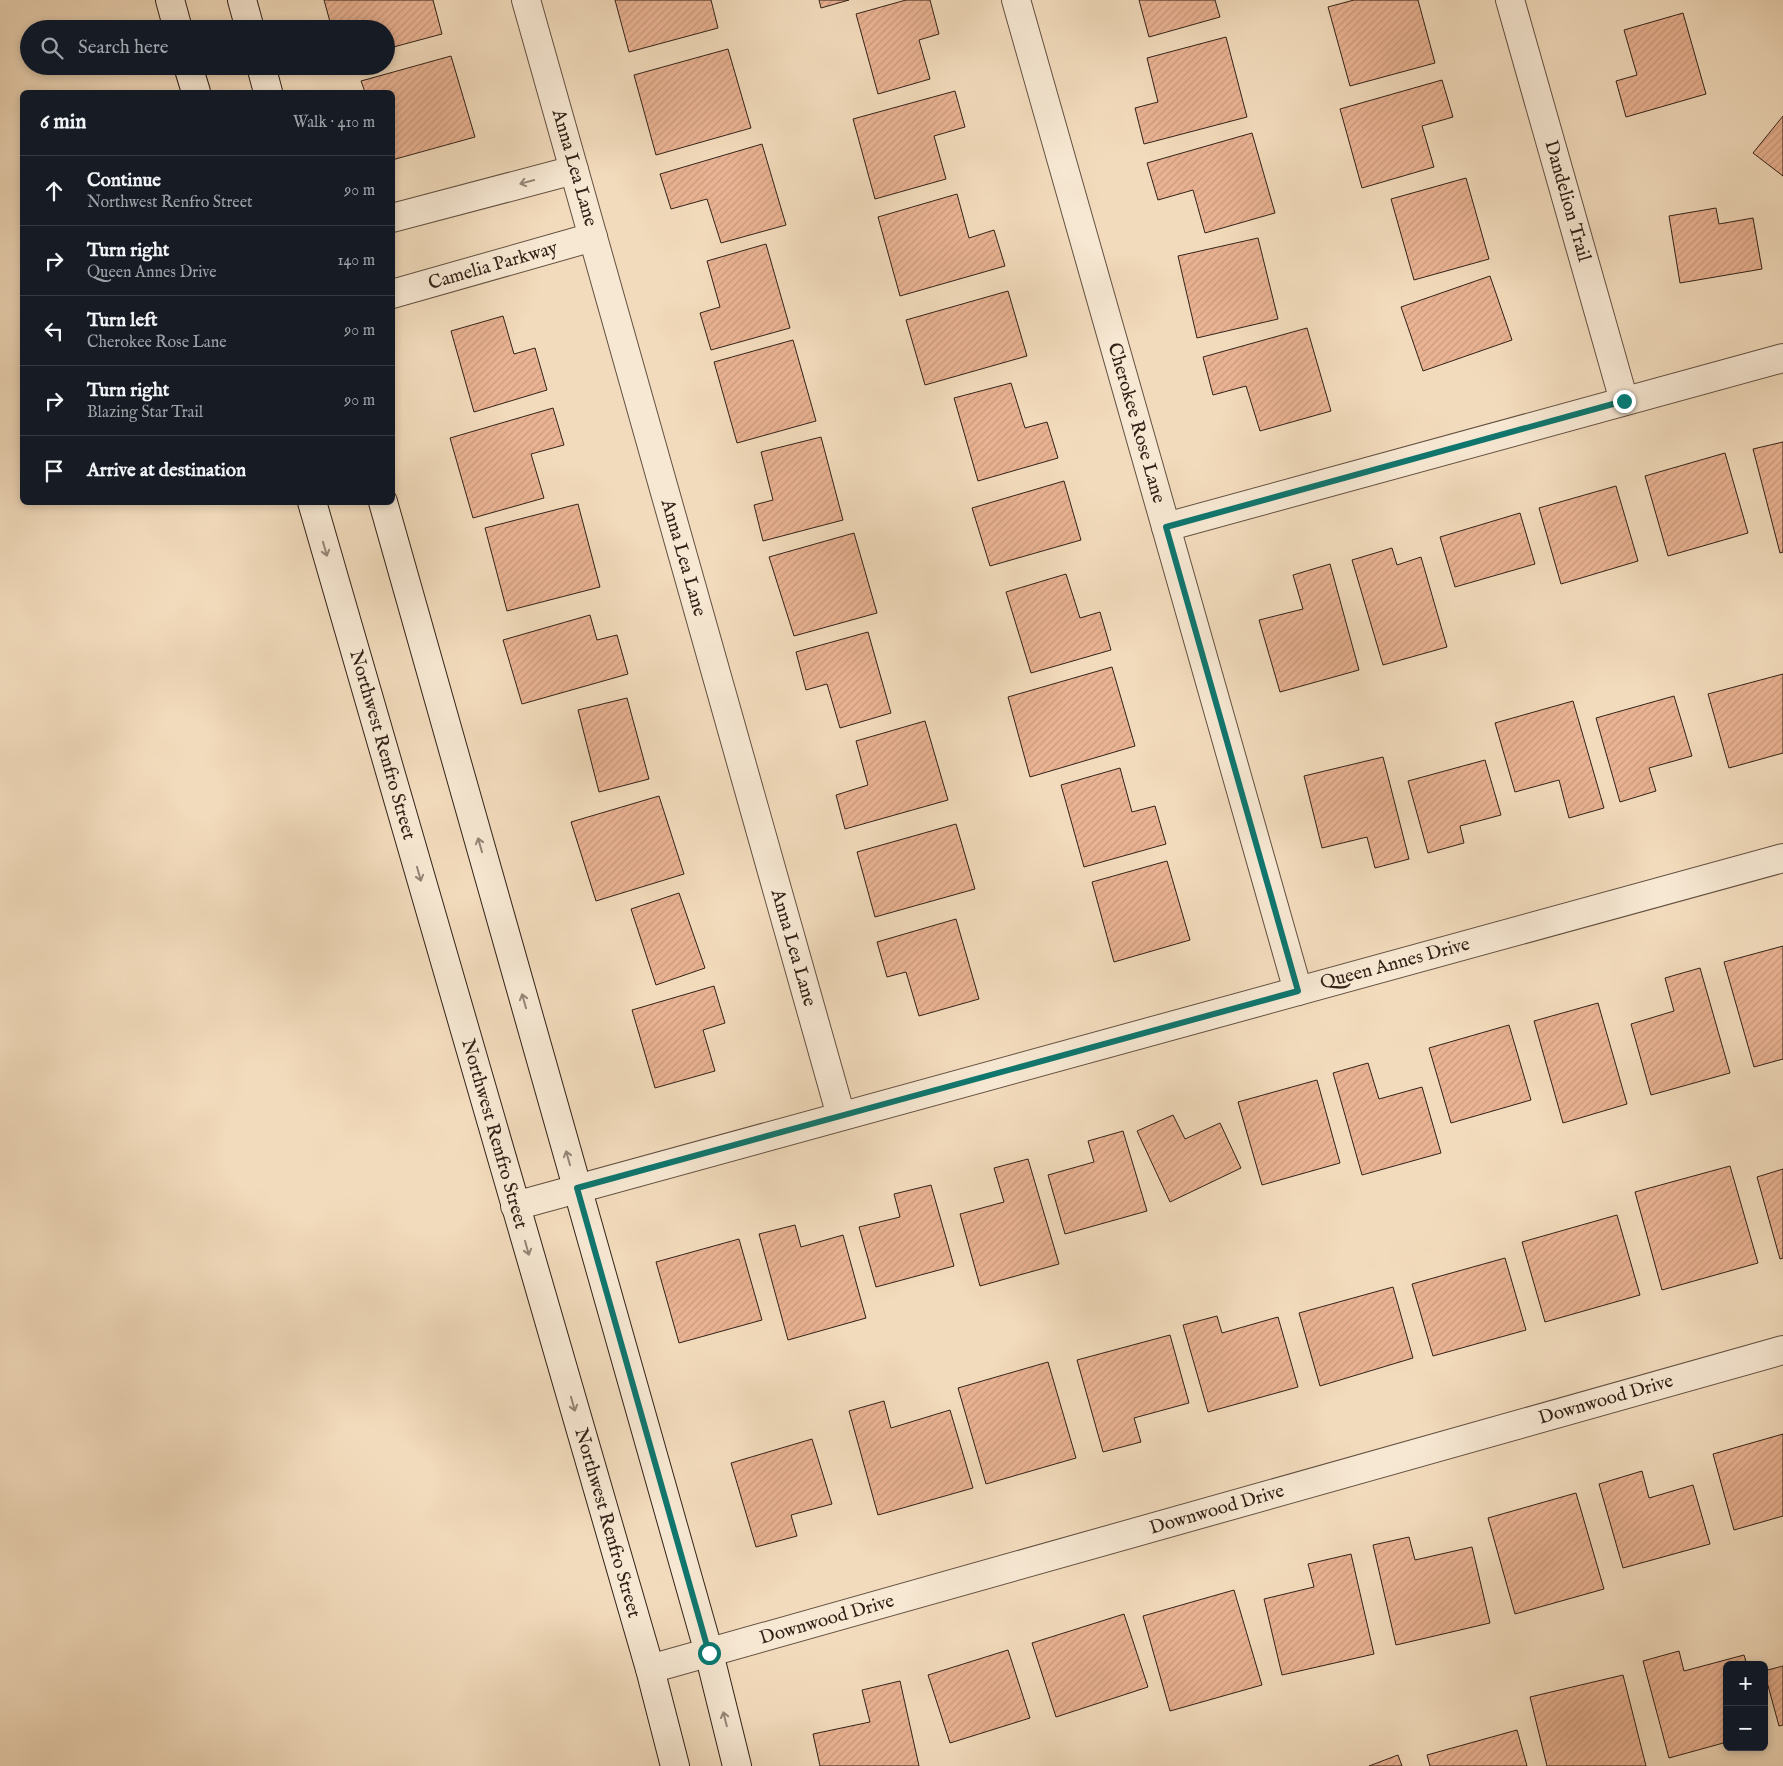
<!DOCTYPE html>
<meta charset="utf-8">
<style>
:root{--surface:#171b24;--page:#242831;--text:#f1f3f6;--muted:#9ea1a6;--line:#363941}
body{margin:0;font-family:"IM FELL English",serif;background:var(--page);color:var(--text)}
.controls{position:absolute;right:15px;bottom:15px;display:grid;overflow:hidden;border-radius:8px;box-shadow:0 2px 8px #0003}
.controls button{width:45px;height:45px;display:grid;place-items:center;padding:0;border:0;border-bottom:1px solid var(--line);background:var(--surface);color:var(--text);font:25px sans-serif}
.stop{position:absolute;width:15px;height:15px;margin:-11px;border:4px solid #0f766e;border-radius:50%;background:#fff}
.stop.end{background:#0f766e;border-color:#fff;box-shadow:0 1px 5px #0008}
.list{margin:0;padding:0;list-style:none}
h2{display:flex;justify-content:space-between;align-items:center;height:65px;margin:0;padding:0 20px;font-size:21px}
h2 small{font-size:16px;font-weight:400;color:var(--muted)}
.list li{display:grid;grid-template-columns:32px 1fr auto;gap:15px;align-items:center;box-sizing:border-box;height:70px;padding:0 20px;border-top:1px solid var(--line)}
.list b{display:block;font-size:19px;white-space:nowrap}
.list p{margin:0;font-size:16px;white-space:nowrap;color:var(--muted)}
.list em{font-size:16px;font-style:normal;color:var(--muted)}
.icon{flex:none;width:28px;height:28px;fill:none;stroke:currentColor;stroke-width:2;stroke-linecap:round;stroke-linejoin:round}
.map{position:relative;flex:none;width:1783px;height:1766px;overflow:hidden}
.search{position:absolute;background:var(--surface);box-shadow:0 2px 8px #0003;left:20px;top:20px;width:375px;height:55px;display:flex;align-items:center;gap:12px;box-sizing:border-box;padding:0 18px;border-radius:28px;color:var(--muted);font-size:19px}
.panel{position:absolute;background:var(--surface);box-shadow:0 2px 8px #0003;left:20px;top:90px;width:375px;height:415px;border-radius:8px}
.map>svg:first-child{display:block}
</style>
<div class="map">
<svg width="1783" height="1766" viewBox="0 0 1783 1766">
<defs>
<pattern id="building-hatch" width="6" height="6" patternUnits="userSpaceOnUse" patternTransform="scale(1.25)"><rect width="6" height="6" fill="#eab393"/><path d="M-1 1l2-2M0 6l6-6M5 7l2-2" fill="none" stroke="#c99a7e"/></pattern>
</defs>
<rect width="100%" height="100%" fill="#f2dbbc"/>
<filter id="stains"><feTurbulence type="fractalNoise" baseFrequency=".004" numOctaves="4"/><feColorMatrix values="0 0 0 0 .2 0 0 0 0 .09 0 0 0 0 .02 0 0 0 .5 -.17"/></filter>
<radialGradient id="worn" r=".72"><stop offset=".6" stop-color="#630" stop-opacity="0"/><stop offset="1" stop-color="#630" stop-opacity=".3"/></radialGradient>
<g fill="url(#building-hatch)" stroke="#332218">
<polygon points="324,0 433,0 442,34 386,49 386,29 332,29"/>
<polygon points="615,0 711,0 718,28 629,52"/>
<polygon points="819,0 849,0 821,8"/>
<polygon points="906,0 930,0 939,34 919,40 930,79 878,94 856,14"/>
<polygon points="1139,0 1215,0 1220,17 1149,37"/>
<polygon points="1354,0 1418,0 1435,63 1350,86 1328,7"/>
<polygon points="1683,13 1706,94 1626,117 1616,81 1637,75 1624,30"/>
<polygon points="1226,37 1247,117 1144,144 1135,108 1158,102 1147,58"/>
<polygon points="728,49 751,128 656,155 634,75"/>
<polygon points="451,56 475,137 392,160 392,92 365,92 361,81"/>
<polygon points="1442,80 1453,117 1422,126 1434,167 1362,188 1340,109"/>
<polygon points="955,91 965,127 934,136 946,179 875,199 853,119"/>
<polygon points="1783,116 1783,176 1753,153"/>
<polygon points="1252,133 1275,213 1205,233 1193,190 1158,200 1147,163"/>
<polygon points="762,144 786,225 721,243 707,199 671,209 660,174"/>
<polygon points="1466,178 1489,259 1414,280 1391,199"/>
<polygon points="957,194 969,238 994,230 1005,266 900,296 878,217"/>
<polygon points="1716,208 1719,224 1753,218 1762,269 1680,283 1669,216"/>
<polygon points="1258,238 1278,319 1197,338 1178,256"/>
<polygon points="766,244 790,328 711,350 700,313 720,307 707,261"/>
<polygon points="1490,276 1512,340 1423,371 1401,307"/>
<polygon points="1008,291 1027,356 925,385 906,320"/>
<polygon points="503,316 514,354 535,348 547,390 474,412 451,331"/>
<polygon points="1307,328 1331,411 1260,431 1246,386 1213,395 1203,357"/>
<polygon points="793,340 816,421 737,443 714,362"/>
<polygon points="1011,383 1025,428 1047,422 1058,458 978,481 954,398"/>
<polygon points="553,408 564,445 531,454 544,498 473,518 450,438"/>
<polygon points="821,437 843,520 763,541 754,505 773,500 761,452"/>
<polygon points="1783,442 1783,552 1780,553 1753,449"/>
<polygon points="1725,453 1748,533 1668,556 1645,476"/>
<polygon points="1064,481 1081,540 990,566 972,508"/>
<polygon points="1616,486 1638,561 1561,584 1539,508"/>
<polygon points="578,504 600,587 507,611 485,528"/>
<polygon points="1520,513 1535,564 1455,587 1440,537"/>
<polygon points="854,533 877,613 794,636 769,557"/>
<polygon points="1392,548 1397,565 1421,557 1447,647 1383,665 1352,560"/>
<polygon points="1330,564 1359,670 1280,692 1259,620 1303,609 1293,575"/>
<polygon points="1066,574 1080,618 1100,612 1111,650 1031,673 1006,592"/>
<polygon points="590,615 597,640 617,635 628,674 522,704 503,640"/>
<polygon points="868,632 891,713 840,728 827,684 806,690 796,652"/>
<polygon points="1112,667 1135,746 1030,777 1008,697"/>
<polygon points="1783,674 1783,753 1729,768 1708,694"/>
<polygon points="1674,696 1692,756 1649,768 1656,791 1620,802 1596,718"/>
<polygon points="627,698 649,779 599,792 578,710"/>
<polygon points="1573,701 1604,808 1569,818 1559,780 1515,792 1495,723"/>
<polygon points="925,721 948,800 845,829 836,795 868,785 856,741"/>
<polygon points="1383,757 1409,859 1375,868 1367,837 1322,848 1304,776"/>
<polygon points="1485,760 1501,815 1460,826 1464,843 1428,853 1408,781"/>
<polygon points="1120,768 1132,812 1155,806 1166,844 1084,867 1061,785"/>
<polygon points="659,796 684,874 596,901 571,822"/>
<polygon points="956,824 975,889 875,917 857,852"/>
<polygon points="1167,861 1190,940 1114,962 1092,882"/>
<polygon points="679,893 705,968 656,985 631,909"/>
<polygon points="956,919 979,999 919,1016 906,972 887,977 877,942"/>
<polygon points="1783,946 1783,1059 1754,1067 1724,962"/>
<polygon points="1700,968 1730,1073 1651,1095 1631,1024 1674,1011 1665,978"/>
<polygon points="714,986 725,1023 703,1030 715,1071 655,1088 632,1010"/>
<polygon points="1598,1003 1627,1104 1563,1123 1534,1021"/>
<polygon points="1509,1025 1531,1100 1451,1123 1429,1048"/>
<polygon points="1368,1063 1379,1099 1422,1087 1441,1153 1362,1175 1333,1073"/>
<polygon points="1317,1080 1340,1163 1262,1185 1238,1102"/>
<polygon points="1173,1115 1185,1139 1220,1123 1241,1168 1170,1202 1137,1131"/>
<polygon points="1123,1131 1147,1211 1065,1234 1048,1175 1094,1162 1088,1141"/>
<polygon points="1028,1159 1059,1264 980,1286 960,1214 1004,1202 994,1168"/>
<polygon points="1730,1166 1758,1263 1662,1290 1635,1192"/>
<polygon points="1783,1169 1783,1258 1780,1259 1757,1177"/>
<polygon points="931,1185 954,1266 876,1287 859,1227 900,1217 894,1194"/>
<polygon points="1617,1215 1640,1295 1545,1322 1522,1242"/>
<polygon points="795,1225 801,1247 843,1235 866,1318 788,1340 759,1234"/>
<polygon points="739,1239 762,1320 679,1343 656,1262"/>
<polygon points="1505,1258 1526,1330 1433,1356 1412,1284"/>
<polygon points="1393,1287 1413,1358 1320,1386 1299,1313"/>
<polygon points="1217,1316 1222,1333 1278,1317 1298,1387 1208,1412 1183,1325"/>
<polygon points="1170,1335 1189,1403 1134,1418 1141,1442 1103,1452 1077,1360"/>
<polygon points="1048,1362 1076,1458 986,1484 958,1388"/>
<polygon points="884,1401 891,1428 950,1410 973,1488 878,1515 849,1411"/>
<polygon points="1783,1434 1783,1516 1734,1530 1713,1454"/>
<polygon points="812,1439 832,1504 791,1515 797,1536 756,1547 731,1463"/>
<polygon points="1642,1471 1649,1498 1693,1485 1710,1544 1623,1568 1599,1484"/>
<polygon points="1576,1493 1604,1589 1515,1614 1488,1518"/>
<polygon points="1409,1537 1415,1560 1472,1547 1490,1623 1396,1645 1373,1545"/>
<polygon points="1351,1554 1374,1654 1282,1675 1264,1599 1314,1587 1308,1564"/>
<polygon points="1234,1590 1262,1685 1170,1711 1143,1616"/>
<polygon points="1124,1614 1148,1687 1056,1717 1032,1643"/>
<polygon points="1008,1650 1030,1718 950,1743 928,1675"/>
<polygon points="1679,1651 1684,1671 1744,1655 1747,1665 1727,1665 1727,1742 1669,1758 1643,1661"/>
<polygon points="1783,1666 1783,1725 1779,1726 1764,1671"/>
<polygon points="1623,1675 1646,1766 1547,1766 1530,1697"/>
<polygon points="900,1681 919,1766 820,1766 813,1734 870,1722 862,1690"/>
<polygon points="1517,1730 1527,1766 1430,1766 1427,1755"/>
<polygon points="1398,1755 1402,1766 1369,1766"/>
</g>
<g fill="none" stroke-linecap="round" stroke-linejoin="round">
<defs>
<g id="minor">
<polyline points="526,0 841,1116"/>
<polyline points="1016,0 1298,991"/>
<polyline points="1510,0 1624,401"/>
<polyline points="392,218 574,170"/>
<polyline points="392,294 593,237"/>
<polyline points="1166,527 1783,358"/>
<polyline points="515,1206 1783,858"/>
<polyline points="650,1669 1783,1350"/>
</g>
<g id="secondary">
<polyline points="170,0 178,29"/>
<polyline points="242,0 250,29"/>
<polyline points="188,66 196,92"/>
<polyline points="261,66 268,92"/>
<polyline points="312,502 650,1669 675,1766"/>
<polyline points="383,502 709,1653 737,1766"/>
</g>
</defs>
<use href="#minor" stroke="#635041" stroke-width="30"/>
<use href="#secondary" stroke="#332218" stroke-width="30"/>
<use href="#minor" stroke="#f7e8d3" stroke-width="28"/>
<use href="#secondary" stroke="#f7e8d3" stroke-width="28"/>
</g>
<defs><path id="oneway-shaft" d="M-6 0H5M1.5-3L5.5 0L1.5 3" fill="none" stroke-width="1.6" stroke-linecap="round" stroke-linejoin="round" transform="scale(1.25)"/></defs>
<g stroke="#958576">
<use href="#oneway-shaft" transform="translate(527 182) rotate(165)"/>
<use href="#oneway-shaft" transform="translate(325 549) rotate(74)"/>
<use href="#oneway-shaft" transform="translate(480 845) rotate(-106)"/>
<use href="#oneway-shaft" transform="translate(419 874) rotate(74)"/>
<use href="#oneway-shaft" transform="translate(524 1001) rotate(-106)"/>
<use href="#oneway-shaft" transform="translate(568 1158) rotate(-106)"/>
<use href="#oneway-shaft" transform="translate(527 1248) rotate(74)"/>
<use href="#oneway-shaft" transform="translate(573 1404) rotate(74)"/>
<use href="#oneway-shaft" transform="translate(725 1719) rotate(-104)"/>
</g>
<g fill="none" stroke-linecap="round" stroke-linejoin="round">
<polyline stroke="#0f766e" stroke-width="6" points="709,1653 577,1188 1298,991 1166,527 1624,401"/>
</g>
<g text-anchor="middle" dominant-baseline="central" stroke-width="4" stroke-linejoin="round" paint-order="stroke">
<g font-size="19" fill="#332218" stroke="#f7e8d3">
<text transform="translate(574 168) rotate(74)">Anna Lea Lane</text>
<text transform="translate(1567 201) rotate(74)">Dandelion Trail</text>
<text transform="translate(493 266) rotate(-16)">Camelia Parkway</text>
<text transform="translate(1136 423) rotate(74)">Cherokee Rose Lane</text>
<text transform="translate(683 558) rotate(74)">Anna Lea Lane</text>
<text transform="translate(382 745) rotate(74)">Northwest Renfro Street</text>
<text transform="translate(793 948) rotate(74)">Anna Lea Lane</text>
<text transform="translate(1395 964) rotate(-15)">Queen Annes Drive</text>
<text transform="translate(494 1134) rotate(74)">Northwest Renfro Street</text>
<text transform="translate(1606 1400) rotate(-16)">Downwood Drive</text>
<text transform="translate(1217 1510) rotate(-16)">Downwood Drive</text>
<text transform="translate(607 1523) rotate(74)">Northwest Renfro Street</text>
<text transform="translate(827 1620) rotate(-16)">Downwood Drive</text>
</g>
</g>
<rect width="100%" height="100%" filter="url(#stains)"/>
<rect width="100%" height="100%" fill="url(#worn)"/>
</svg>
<div class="controls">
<button>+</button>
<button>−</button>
</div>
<div class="stop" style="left:709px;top:1653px"></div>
<div class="stop end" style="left:1624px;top:401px"></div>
<div class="search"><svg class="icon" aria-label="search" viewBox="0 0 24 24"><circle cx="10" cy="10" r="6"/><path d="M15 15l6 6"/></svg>Search here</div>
<section class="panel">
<h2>6 min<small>Walk · 410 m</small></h2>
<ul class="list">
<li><svg class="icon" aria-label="ahead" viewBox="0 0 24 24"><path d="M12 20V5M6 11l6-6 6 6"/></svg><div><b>Continue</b><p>Northwest Renfro Street</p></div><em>90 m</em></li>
<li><svg class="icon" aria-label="right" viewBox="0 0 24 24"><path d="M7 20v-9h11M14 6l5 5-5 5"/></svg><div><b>Turn right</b><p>Queen Annes Drive</p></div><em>140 m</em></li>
<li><svg class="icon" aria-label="left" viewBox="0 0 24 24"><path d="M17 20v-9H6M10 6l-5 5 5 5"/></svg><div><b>Turn left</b><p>Cherokee Rose Lane</p></div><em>90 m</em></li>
<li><svg class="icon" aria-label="right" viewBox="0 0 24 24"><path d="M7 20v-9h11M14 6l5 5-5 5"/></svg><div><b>Turn right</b><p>Blazing Star Trail</p></div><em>90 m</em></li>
<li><svg class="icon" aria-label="arrive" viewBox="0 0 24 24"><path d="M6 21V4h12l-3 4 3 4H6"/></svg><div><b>Arrive at destination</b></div></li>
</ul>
</section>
</div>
